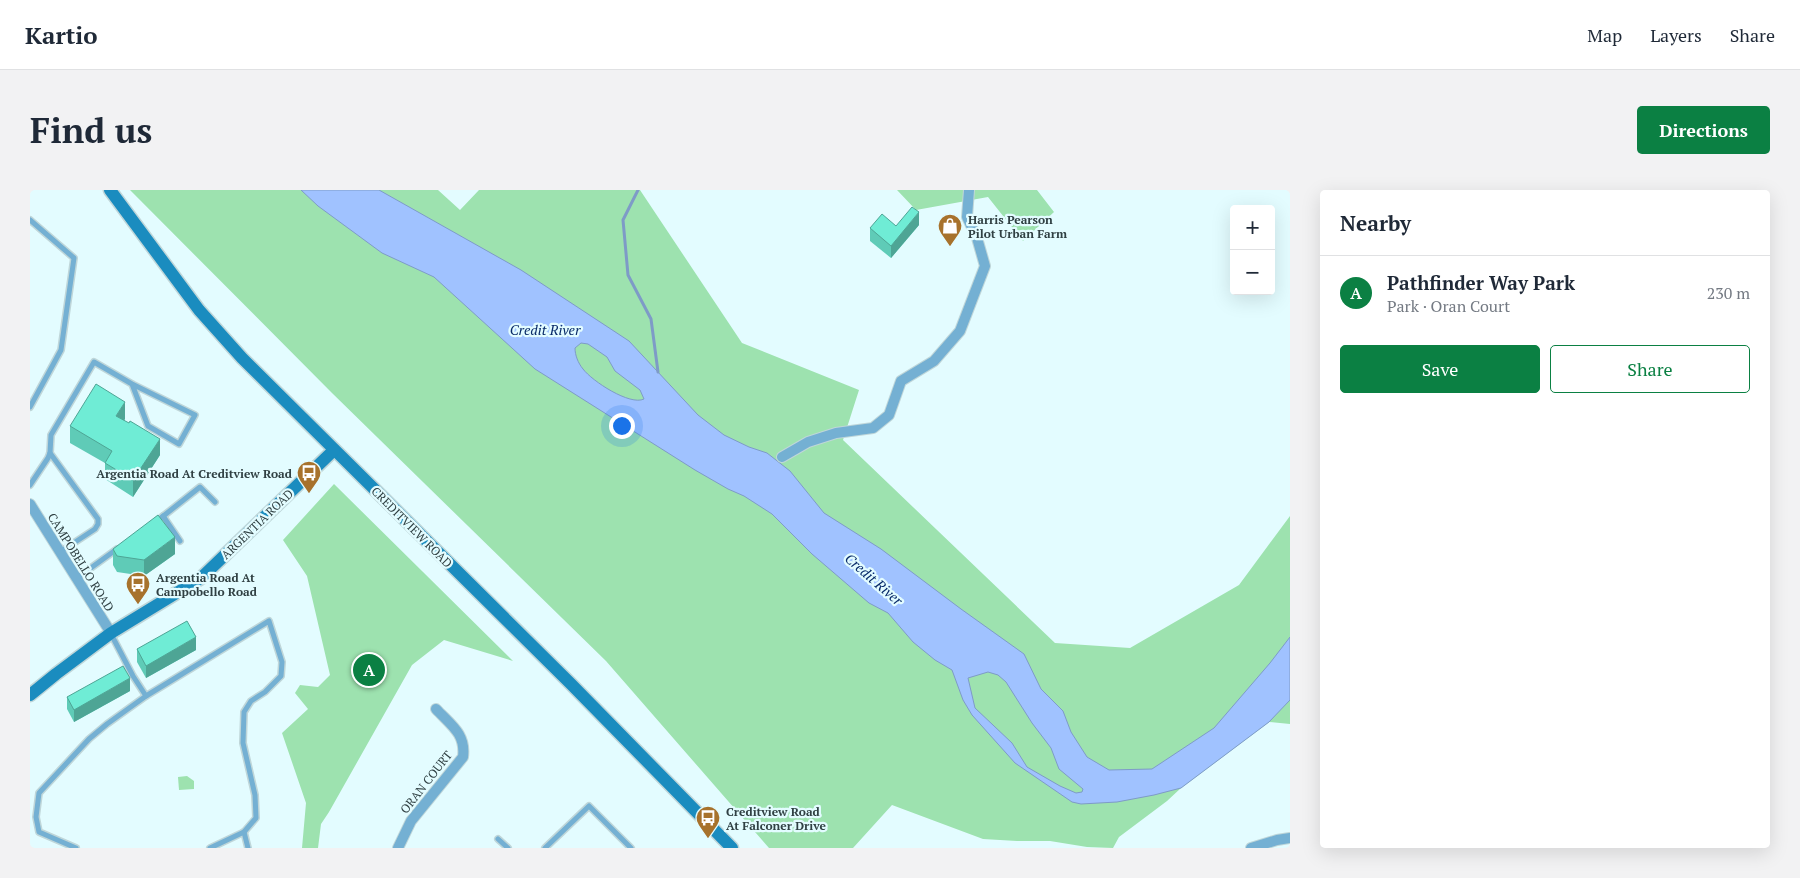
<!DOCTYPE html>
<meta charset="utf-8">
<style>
:root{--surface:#fff;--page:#f2f2f3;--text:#1f2937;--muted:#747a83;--line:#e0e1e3;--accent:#0b8043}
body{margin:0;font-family:"PT Serif",serif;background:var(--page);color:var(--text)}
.controls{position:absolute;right:15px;top:15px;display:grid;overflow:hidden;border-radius:5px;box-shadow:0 5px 20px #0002}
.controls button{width:45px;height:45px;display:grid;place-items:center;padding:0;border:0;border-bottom:1px solid var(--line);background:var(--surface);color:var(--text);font:25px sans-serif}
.you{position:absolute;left:591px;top:235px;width:18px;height:18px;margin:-12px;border:4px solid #fff;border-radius:50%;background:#1a73e8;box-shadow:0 0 0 8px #1a73e833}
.badge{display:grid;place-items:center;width:32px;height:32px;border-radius:50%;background:var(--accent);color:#fff;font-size:16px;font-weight:700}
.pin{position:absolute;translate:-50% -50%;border:2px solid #fff;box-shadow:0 1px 5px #0006}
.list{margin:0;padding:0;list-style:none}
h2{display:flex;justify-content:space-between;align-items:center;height:65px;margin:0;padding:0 20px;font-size:21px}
h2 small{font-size:16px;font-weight:400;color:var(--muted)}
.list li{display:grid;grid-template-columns:32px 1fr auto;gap:15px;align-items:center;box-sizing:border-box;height:75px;padding:0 20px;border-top:1px solid var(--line)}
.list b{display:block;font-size:19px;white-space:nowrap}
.list p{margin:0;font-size:16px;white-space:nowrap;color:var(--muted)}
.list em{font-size:16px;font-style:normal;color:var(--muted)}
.actions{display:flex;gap:10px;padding:15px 20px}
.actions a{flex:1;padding:11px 0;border:1px solid var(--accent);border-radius:5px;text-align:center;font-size:18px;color:var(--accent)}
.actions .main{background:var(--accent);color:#fff}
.map{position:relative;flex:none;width:1260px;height:658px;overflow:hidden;border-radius:5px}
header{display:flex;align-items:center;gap:30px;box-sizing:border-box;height:70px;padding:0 25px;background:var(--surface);border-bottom:1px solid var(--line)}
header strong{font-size:24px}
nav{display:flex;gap:28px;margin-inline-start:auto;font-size:18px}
.intro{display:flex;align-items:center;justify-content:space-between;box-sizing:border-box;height:120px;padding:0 30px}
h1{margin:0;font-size:35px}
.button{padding:12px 22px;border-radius:5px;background:var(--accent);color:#fff;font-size:18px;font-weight:700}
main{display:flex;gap:30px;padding:0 30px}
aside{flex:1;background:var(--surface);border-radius:5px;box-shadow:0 5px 20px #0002}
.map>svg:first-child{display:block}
</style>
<header>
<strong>Kartio</strong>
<nav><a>Map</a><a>Layers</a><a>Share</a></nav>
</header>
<div class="intro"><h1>Find us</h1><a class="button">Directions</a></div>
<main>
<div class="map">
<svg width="1260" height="658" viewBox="0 0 1260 658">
<rect width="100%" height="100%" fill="#e3fcff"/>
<g fill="#9de2af">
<polygon points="100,0 408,0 430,20 449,0 610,0 712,153 829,200 813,250 1025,453 1100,458 1209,395 1260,326 1260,534 1239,532 1151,598 1137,611 1089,647 1083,658 1057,657 1020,651 987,651 953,649 862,615 823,658 739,658 576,471 302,203"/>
<polygon points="867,0 1007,0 1024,22 993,51 958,7 886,20"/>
<polygon points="304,294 483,471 414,450 382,475 299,622 291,634 288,658 272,658 276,613 252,543 278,519 265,503 270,495 288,497 300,485 277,386 253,350"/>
<polygon points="157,586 164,591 164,599 149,600 148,587"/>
</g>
<path fill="#a0c2ff" stroke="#7e9bc7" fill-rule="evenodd" d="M271 0H349L491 80 599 151 668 225 694 245 719 257 737 263 760 281 794 323 851 359 931 419 994 464 1011 499 1033 521 1041 542 1057 567 1079 580 1122 579 1184 538 1240 473 1260 447V510L1239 532 1151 598 1124 605 1087 612 1051 614 1042 612 985 573 942 525 933 510 922 480 905 470 883 452 858 423 839 413 782 364 742 324 714 306 698 299 665 280 505 179 404 87 352 63 288 16ZM551 153 558 154 577 167 585 181 610 200 614 209C600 216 562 191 553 179 548 173 545 165 545 158ZM958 482 968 485 976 492 1002 533 1021 558 1029 579 1053 599 1052 602 1046 603 1030 596 997 577 982 553 945 518 938 488Z"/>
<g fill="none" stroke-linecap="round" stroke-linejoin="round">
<polyline stroke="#7e9bc7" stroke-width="3" points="608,0 593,30 598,85 621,129 628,182"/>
<defs>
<g id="lane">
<polyline points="0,30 44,68 31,160 0,217"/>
<polyline points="20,263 68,329 68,334 65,339 30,362"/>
<polyline points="0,295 18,268 20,263 21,245 64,172 102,194 165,225 149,254 118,236 102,194"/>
<polyline points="133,326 150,351"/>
<polyline points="127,331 170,297 185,312"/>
<polyline points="47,388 87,359"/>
<polyline points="81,444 103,486 116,506"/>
<polyline points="214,642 218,658"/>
<polyline points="468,649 478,658"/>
<polyline points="46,658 9,642 6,627 9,603 59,549 77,534 116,506 239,431 252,472 251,486 235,502 221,511 214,522 213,553 225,605 226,628 214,642 180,658"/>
<polyline points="515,658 559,616 601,658"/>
</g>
<g id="street">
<polyline points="752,267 778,252 806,243 843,238 859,225 871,191 904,171 930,141 955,76 947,48 937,27 939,0"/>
<polyline points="0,314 81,443"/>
<path d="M368 658 381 631 433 567C436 544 421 535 406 519"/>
<polyline points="1221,658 1247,650 1260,648"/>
</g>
<g id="secondary">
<polyline points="80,0 169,120 212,168 541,494 702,658"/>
<polyline points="0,505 26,484 81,443 171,388 304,260"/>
</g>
</defs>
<use href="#lane" stroke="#bfd6d9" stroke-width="8"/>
<use href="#street" stroke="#bfd6d9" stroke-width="12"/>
<use href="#secondary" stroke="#bfd6d9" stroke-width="15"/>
<use href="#lane" stroke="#74b0d3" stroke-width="5"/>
<use href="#street" stroke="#74b0d3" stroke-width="10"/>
<use href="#secondary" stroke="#1a8cbf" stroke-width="12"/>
</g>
<g fill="#5fcbb7">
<polygon points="889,35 861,68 840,51 840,38"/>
<polygon points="95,229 94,230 130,265 103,307 75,289 75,273 40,253 40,236"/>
<polygon points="83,359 145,364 114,386 87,382 83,375"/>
<polygon points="107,459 166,460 116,488 107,472"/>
<polygon points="100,501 44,532 37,519 37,507"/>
</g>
<g fill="#4ea595">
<polygon points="889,22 889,35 861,68 861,56"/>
<polygon points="95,212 95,229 86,242 86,226"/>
<polygon points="130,249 130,265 103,307 103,290"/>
<polygon points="145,347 145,364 114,386 114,370"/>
<polygon points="166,447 166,460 116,488 116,476"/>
<polygon points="100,488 100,501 44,532 44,520"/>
</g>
<g fill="#6fecd5" stroke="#4ea595">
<polygon points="882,17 889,22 861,56 840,38 852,24 866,36"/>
<polygon points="66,194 95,212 86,226 99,233 100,231 130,249 103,290 75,273 82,261 40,236"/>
<polygon points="128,325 145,347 114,370 87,366 83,359"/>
<polygon points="157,431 166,447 116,476 107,459"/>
<polygon points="93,476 100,488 44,520 37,507"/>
</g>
<defs>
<symbol id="shop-pin" viewBox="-11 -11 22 30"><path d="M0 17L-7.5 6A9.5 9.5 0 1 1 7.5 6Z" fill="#a7722c" stroke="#e3fcff"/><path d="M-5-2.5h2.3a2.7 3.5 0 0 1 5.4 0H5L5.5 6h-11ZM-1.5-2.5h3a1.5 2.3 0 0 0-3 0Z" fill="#fff"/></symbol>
<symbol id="bus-pin" viewBox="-11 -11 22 30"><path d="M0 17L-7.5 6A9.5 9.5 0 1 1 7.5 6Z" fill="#a7722c" stroke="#e3fcff"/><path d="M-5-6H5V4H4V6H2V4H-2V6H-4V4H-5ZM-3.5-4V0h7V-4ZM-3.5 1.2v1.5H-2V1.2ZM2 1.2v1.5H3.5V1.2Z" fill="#fff"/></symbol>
</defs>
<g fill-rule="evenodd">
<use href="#shop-pin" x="906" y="22" width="28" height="38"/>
<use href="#bus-pin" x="265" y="269" width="28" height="38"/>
<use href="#bus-pin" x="94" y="380" width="28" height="38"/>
<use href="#bus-pin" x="664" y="614" width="28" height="38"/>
</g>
<g text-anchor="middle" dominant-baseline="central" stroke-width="4.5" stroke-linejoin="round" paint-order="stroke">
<g font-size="12" font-weight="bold" fill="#304043" stroke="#e3fcff" text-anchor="start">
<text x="938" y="29">Harris Pearson<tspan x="938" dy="14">Pilot Urban Farm</tspan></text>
<text x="262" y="283" text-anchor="end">Argentia Road At Creditview Road</text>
<text x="126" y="387">Argentia Road At<tspan x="126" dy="14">Campobello Road</tspan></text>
<text x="696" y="621">Creditview Road<tspan x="696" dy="14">At Falconer Drive</tspan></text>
</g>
<g font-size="12" fill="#304043" stroke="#e3fcff">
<text transform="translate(227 334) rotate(-44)">ARGENTIA ROAD</text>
<text transform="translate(382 337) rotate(45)">CREDITVIEW ROAD</text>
<text transform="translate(51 372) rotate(58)">CAMPOBELLO ROAD</text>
<text transform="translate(396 592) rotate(-52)">ORAN COURT</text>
</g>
<g font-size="14" font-style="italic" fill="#082a69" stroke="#e3fcff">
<text x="515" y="139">Credit River</text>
<text transform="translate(844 389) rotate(41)">Credit River</text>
</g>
</g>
</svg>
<div class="controls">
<button>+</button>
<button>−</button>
</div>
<div class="you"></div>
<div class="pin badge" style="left:339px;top:480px">A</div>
</div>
<aside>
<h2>Nearby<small></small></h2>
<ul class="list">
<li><span class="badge">A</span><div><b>Pathfinder Way Park</b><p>Park · Oran Court</p></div><em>230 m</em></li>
</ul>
<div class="actions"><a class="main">Save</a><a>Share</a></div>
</aside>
</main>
